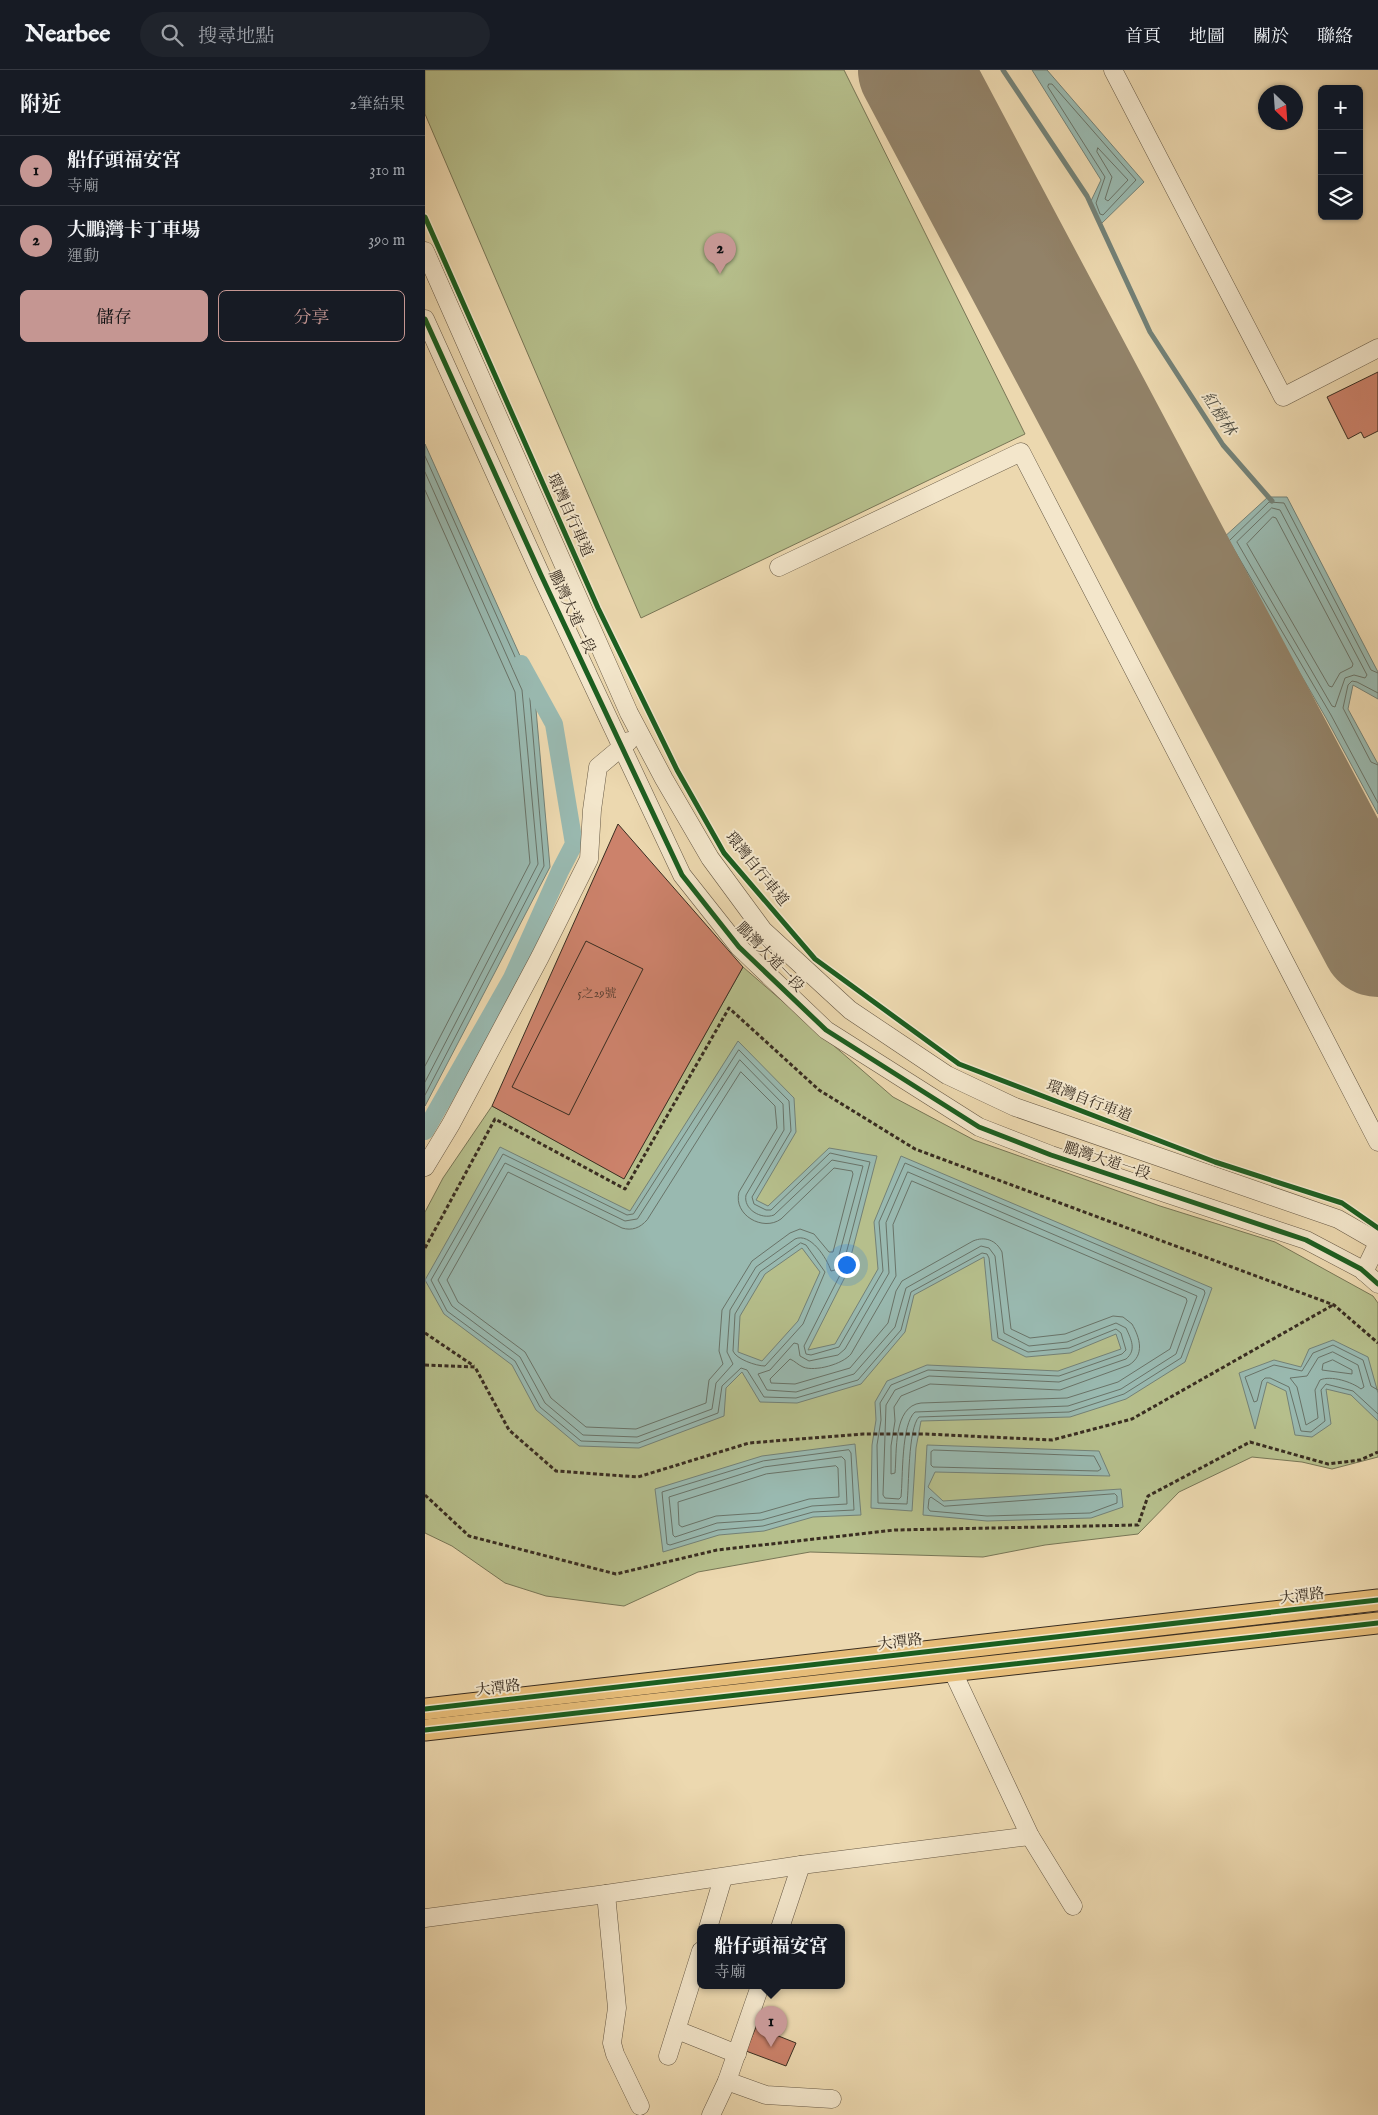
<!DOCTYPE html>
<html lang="zh-TW">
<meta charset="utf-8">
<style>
:root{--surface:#171b24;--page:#20242c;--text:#f1f3f6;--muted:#9ea1a6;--line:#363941;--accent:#c59692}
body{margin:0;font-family:"IM FELL English","Noto Serif TC",serif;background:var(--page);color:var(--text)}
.controls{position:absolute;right:15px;top:15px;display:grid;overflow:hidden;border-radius:8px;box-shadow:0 1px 4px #0004}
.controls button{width:45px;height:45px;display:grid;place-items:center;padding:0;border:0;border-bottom:1px solid var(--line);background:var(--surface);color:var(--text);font:25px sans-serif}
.compass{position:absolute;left:833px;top:15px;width:45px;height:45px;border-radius:50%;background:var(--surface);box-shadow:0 1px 4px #0004;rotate:155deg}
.you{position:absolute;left:421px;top:1194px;width:18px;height:18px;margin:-12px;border:4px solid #fff;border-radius:50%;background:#1a73e8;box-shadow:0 0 0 8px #1a73e833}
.badge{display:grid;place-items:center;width:32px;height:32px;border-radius:50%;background:var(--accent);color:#111;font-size:16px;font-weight:700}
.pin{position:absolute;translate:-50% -41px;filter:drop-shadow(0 1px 2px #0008)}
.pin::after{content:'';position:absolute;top:26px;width:18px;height:15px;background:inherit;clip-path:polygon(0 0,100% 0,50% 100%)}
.popup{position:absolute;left:272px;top:1854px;width:148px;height:65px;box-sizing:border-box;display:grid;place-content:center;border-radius:8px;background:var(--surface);filter:drop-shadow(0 1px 4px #0005);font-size:16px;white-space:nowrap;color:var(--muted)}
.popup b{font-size:19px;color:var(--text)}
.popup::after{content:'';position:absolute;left:50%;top:100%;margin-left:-10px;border:10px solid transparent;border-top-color:var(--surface)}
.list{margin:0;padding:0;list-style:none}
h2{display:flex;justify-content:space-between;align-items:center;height:65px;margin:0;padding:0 20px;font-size:21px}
h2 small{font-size:16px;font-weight:400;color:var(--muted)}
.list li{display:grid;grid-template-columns:32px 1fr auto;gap:15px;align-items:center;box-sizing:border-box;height:70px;padding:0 20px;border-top:1px solid var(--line)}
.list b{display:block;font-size:19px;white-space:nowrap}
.list p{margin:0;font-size:16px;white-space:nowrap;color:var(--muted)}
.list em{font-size:16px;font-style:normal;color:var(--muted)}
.actions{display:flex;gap:10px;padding:15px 20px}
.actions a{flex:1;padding:11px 0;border:1px solid var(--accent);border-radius:8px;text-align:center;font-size:18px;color:var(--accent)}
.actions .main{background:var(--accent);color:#111}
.icon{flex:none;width:28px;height:28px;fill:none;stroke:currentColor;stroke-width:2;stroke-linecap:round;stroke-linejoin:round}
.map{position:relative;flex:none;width:953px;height:2045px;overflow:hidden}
header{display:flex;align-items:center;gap:30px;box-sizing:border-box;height:70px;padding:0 25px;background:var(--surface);border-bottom:1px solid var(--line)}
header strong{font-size:24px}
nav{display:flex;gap:28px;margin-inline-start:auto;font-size:18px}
.search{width:350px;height:45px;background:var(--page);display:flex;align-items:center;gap:12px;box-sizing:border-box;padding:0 18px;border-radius:28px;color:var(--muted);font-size:19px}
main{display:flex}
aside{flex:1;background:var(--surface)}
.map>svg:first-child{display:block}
</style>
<header>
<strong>Nearbee</strong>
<div class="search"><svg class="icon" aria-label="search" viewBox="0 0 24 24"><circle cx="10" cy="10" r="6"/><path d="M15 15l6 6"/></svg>搜尋地點</div>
<nav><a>首頁</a><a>地圖</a><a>關於</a><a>聯絡</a></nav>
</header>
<main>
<aside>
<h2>附近<small>2筆結果</small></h2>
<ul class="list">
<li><span class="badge">1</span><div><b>船仔頭福安宮</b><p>寺廟</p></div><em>310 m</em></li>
<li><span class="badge">2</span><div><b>大鵬灣卡丁車場</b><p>運動</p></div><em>390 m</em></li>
</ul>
<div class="actions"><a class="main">儲存</a><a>分享</a></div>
</aside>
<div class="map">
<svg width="953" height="2045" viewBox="0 0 953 2045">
<rect width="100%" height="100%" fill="#ecd8af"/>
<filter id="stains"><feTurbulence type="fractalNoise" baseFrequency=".004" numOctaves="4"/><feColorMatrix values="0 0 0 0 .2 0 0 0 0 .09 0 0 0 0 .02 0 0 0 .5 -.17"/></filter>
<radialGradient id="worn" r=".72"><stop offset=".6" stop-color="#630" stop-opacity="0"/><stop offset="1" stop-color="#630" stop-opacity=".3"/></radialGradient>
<g fill="#b6bf8c" stroke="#787656">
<polygon points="0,0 419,0 600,364 216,548 0,44"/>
<polygon points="318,897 468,1027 549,1070 735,1136 850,1172 948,1226 953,1233 953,1387 907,1399 877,1392 827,1387 754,1422 713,1464 620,1475 558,1487 385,1482 273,1502 199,1536 121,1526 80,1513 27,1476 0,1463 0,1142 18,1108 67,1036 199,1108"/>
</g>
<g fill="#99b9b0" stroke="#738177" fill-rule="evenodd">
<polygon points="607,0 622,0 719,112 675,155 665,133 676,110"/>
<polygon points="0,374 109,617 125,797 0,1036"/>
<polygon points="843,427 862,427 953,602 953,629 928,615 923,639 953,694 953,744 901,648 797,469"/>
<path d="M313 971 369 1028 371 1062 331 1130 343 1136 404 1078 452 1086 421 1205 383 1280 410 1274 453 1199 449 1152 476 1086 787 1218 760 1292 701 1329 645 1347 496 1351 491 1378 487 1441 446 1438 447 1375 451 1350 450 1332 462 1311 502 1295 633 1301 696 1279 691 1264 645 1283 601 1287 567 1270 559 1187 489 1225 480 1262 436 1314 372 1333 335 1332 317 1302 301 1318 299 1346 214 1378 154 1376 111 1340 87 1295 19 1244 0 1210 75 1077 205 1141ZM377 1178 395 1202 373 1251 337 1291 313 1282 315 1246 340 1204Z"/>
<polygon points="908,1270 943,1287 953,1323 953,1351 926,1325 901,1319 906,1354 887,1367 870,1365 861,1321 842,1312 830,1359 814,1303 849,1290 876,1297 884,1279"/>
<polygon points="430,1374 436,1445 388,1447 339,1461 294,1465 238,1482 230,1419 337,1386"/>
<polygon points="502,1375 674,1381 685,1406 510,1402 503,1417 518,1431 696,1419 698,1437 666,1448 562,1451 498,1445"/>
</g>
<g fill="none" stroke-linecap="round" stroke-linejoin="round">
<g stroke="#697368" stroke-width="1">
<polygon points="624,14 627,14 711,110 678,145 675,144 671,133 680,107 623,17"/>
<polygon points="673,78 703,110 683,131 680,129 687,107 672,82"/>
<polyline points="0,386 104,618 119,796 0,1025"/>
<polyline points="0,402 97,620 113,794 0,1012"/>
<polyline points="0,420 90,622 105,793 0,996"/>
<polygon points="847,438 855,440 942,605 940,608 929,605 920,608 910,637 907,636 812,472"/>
<polygon points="848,447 851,448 928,594 927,597 915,603 907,617 904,616 822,474"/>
<polyline points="953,603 946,600 859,433 844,432 804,471 906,645 953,733"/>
<polyline points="953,623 932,612 927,611 923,615 918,638 946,692 953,695"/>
<path d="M314 980 364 1031 366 1061 327 1127 329 1134 341 1140H346L405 1083 445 1092 416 1203 379 1276 381 1284 386 1285 414 1277 458 1201 454 1152 480 1093 779 1220 780 1223 756 1288 699 1324 644 1342 494 1347C483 1358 484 1417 482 1434L453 1433 452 1375 456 1350 455 1333 466 1315 503 1300 634 1306 697 1284 701 1280 696 1263 691 1259 644 1278 603 1282 573 1268 564 1188 562 1184 557 1183 486 1222 476 1260 433 1310 371 1328 339 1327 322 1300 316 1298 297 1316 293 1343 213 1373 156 1371 115 1337 90 1291 22 1241 6 1210 78 1084 202 1145 208 1144Z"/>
<path d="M315 990 358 1034 359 1060 321 1125C318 1139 336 1150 349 1145L407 1090 438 1096 410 1200 406 1201C402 1188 385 1162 370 1169L331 1197 305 1240 302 1282 308 1294 291 1313 287 1339 212 1367 158 1365 120 1333 95 1287 27 1236 13 1210 80 1093 200 1151 212 1149Z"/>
<path d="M316 1002 350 1036 352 1058 314 1122C308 1145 338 1162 356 1149L409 1098 427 1101 428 1104 408 1182H404L389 1164 375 1159 365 1163 327 1191 297 1240 294 1281 298 1294 284 1310 281 1333 211 1359 161 1357 126 1328 100 1282 33 1232 22 1210 83 1102 197 1158C207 1161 215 1158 222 1150Z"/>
<path d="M483 1102 772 1226 751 1284 696 1319 643 1336 490 1342C476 1354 478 1408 476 1427L474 1429 460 1428 458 1425 461 1335 470 1320 504 1306 634 1312 701 1289C712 1280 706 1269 701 1258L691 1253 642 1272 604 1276 579 1263 570 1186 564 1178 556 1176 481 1218 470 1257 429 1304 371 1322 342 1320 333 1304 345 1300 369 1273 373 1274 375 1286 384 1291 413 1285 420 1279 464 1203 461 1153Z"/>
<path d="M487 1111 761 1228 762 1231 745 1279 693 1312 642 1328 496 1333C468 1336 472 1382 470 1403L466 1404V1376L470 1351 469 1337 476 1326 505 1314 635 1320 704 1295C720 1285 715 1268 707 1254L698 1247 688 1246 640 1264 605 1268 586 1259 577 1182C571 1170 560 1166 548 1171L477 1211 471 1221 463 1253 425 1298 370 1314 346 1313 345 1309 365 1289C370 1291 373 1295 378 1297 390 1302 418 1294 426 1284L471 1206 468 1155Z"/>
<path d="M376 1173 381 1175 400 1202 378 1254 340 1296C331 1296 311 1289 308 1281L310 1244 335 1202Z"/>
<path d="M908 1282 933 1295 939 1317 936 1319C927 1312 906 1305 895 1310L890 1320 893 1348 881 1355 872 1317 865 1308 882 1306 893 1288Z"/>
<polygon points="908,1290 927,1300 927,1304 897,1300 898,1294"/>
<polyline points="953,1320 946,1316 938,1290 908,1275 888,1283 877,1301 849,1295 820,1307 829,1332 832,1331 837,1311 840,1308 845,1308 864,1317 876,1361 886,1362 900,1351 896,1320 901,1314 928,1321 953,1344"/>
<polygon points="424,1380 426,1383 429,1440 388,1442 338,1456 293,1460 245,1475 242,1474 237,1422 338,1391"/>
<polygon points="509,1380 669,1386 676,1399 673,1401 508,1397 506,1395 506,1382"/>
<polygon points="417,1387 420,1390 422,1434 387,1436 337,1450 292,1453 250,1467 248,1465 244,1427 339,1397"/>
<polygon points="411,1396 413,1398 414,1427 384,1429 335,1443 291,1446 257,1457 254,1455 253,1432 341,1404"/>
<polygon points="690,1424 692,1426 692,1433 665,1443 562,1446 505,1441 503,1438 504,1429 506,1427 519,1436"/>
</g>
<polyline stroke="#738177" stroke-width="5" points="578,0 662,126 725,262 798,375 847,431"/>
<polyline stroke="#99b9b0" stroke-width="18" points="0,1061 87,908 135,801 149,774 129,654 96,594"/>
<polyline stroke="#928268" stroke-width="114" points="490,0 953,870"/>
</g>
<g fill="#cc826b" stroke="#392d21">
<polygon points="953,302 953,361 939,368 936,362 923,369 902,327"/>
<polygon points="193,754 318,897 199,1109 67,1036"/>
<polygon points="161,871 218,899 144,1045 87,1017"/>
<polygon points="331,1957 371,1973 361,1996 321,1981"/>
</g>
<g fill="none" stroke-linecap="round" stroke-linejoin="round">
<defs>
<g id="minor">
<polyline points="688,0 858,327 953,278"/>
<polyline points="0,181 204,643 239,709 285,788 338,860 425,940 522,1005 590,1037 913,1149 953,1172"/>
<polyline points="0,249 116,505 257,805 314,877 401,960 554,1057 626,1085 881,1170 936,1199 953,1214"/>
<polyline points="354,497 596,382 953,1072"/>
<polyline points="0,1097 26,1054 115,887 164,789 167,740 173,697 204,671"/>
<polyline points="939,1202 953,1173"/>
<polyline points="528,1602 605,1766 648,1836"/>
<polyline points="181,1824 192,1938 187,1973 190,1984 215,2036"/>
<polyline points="0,1848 181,1824 376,1795 605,1766"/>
<polyline points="283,1858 298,1808"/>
<polyline points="355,1858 376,1795"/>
<polyline points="252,1960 312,1984"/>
<polyline points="243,1986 276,1881"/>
<polyline points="302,2011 341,2025 407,2029"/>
<polyline points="286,2045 302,2011 335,1916"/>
</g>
<g id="major">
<polyline points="0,1639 953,1530"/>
<polyline points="0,1660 953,1553"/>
</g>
</defs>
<use href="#minor" stroke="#665844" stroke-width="19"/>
<use href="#major" stroke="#392d21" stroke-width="23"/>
<g stroke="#392d21" stroke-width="3" stroke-dasharray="4 2.5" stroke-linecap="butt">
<polyline points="0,1178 70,1049 200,1119 304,938 394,1020 490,1079 909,1235 953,1273"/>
<polyline points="0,1263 49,1296"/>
<polyline points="0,1295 50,1297 84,1360 131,1401 213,1407 324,1373 438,1364 501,1364 627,1370 707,1349 908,1235"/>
<polyline points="0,1425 44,1466 191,1504 292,1480 470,1460 713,1455 723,1426 825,1372 903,1394 935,1390 953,1382"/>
</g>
<use href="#minor" stroke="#f3e6cb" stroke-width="18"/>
<use href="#major" stroke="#e6bc78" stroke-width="21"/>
<defs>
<g id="cycleway">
<polyline points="0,147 173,538 252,700 299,783 390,889 534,994 790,1092 917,1133 953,1158"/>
<polyline points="0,249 116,505 257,805 314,877 401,960 554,1057 626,1085 881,1170 936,1199 953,1214"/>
<polyline points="0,1639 953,1530"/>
<polyline points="0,1660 953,1553"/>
</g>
</defs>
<use href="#cycleway" stroke="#f3e6cb" stroke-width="8"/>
<use href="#cycleway" stroke="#1b5e20" stroke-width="5"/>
</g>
<g text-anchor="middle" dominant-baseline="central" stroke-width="4" stroke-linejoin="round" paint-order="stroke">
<g font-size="12" fill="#5e4234">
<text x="172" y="923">5之29號</text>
</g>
<g font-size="15" fill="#392d21" stroke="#f3e6cb">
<text transform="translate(145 445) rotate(66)">環灣自行車道</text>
<text transform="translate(147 542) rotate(65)">鵬灣大道一段</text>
<text transform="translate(332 799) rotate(51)">環灣自行車道</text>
<text transform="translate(345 887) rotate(46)">鵬灣大道一段</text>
<text transform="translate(664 1031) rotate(21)">環灣自行車道</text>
<text transform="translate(682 1091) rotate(18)">鵬灣大道一段</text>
<text transform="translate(877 1526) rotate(-7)">大潭路</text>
<text transform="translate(475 1572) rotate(-7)">大潭路</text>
<text transform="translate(73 1618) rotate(-7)">大潭路</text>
</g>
<g font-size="16" font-style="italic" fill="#515045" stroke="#f3e6cb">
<text transform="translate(793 344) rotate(57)">紅樹林</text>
</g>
</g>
<rect width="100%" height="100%" filter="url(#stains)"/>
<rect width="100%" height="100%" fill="url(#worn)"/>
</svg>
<div class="controls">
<button>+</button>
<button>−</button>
<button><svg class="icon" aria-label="layers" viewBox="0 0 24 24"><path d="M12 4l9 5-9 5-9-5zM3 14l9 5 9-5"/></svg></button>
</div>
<svg class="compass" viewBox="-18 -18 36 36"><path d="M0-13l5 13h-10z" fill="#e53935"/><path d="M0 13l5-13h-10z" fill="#9ea1a6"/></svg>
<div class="you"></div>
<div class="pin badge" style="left:346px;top:1977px">1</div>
<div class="popup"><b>船仔頭福安宮</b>寺廟</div>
<div class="pin badge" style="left:295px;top:204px">2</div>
</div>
</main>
